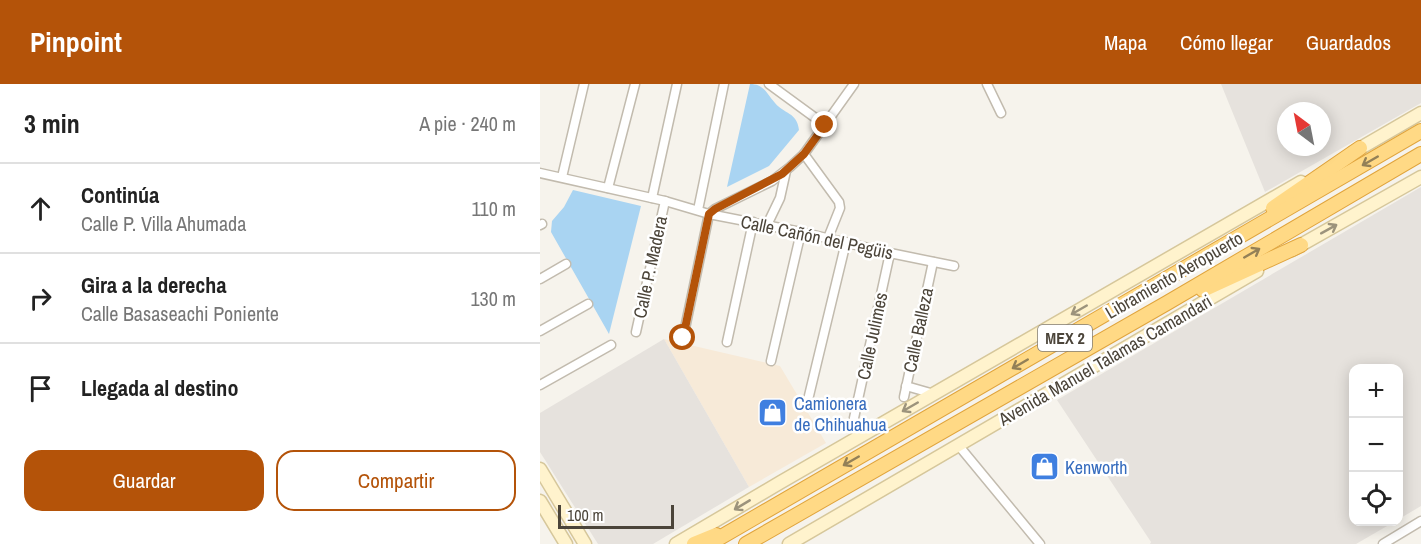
<!DOCTYPE html>
<html lang="es">
<meta charset="utf-8">
<style>
:root{--surface:#fff;--page:#f6f6f6;--text:#222;--muted:#767676;--line:#e0e0e0;--accent:#b45309}
body{margin:0;font-family:"Archivo Narrow",sans-serif;background:var(--page);color:var(--text)}
.controls{position:absolute;right:18px;bottom:18px;display:grid;overflow:hidden;border-radius:12px;box-shadow:0 3px 15px #0003}
.controls button{width:54px;height:54px;display:grid;place-items:center;padding:0;border:0;border-bottom:2px solid var(--line);background:var(--surface);color:var(--text);font:30px sans-serif}
.compass{position:absolute;left:737px;top:18px;width:54px;height:54px;border-radius:50%;background:var(--surface);box-shadow:0 3px 15px #0003;rotate:328deg}
.scale{position:absolute;left:18px;bottom:15px;width:116px;box-sizing:border-box;padding-left:6px;border:3px solid #4b4439;border-top:0;font-size:16px;line-height:21px;white-space:nowrap;color:#4b4439;-webkit-text-stroke:4px #fff;paint-order:stroke}
.stop{position:absolute;width:18px;height:18px;margin:-14px;border:4px solid #b45309;border-radius:50%;background:#fff}
.stop.end{background:#b45309;border-color:#fff;box-shadow:0 2px 6px #0008}
.list{margin:0;padding:0;list-style:none}
h2{display:flex;justify-content:space-between;align-items:center;height:78px;margin:0;padding:0 24px;font-size:26px}
h2 small{font-size:20px;font-weight:400;color:var(--muted)}
.list li{display:grid;grid-template-columns:39px 1fr auto;gap:18px;align-items:center;box-sizing:border-box;height:90px;padding:0 24px;border-top:2px solid var(--line)}
.list b{display:block;font-size:22px;white-space:nowrap}
.list p{margin:0;font-size:20px;white-space:nowrap;color:var(--muted)}
.list em{font-size:20px;font-style:normal;color:var(--muted)}
.actions{display:flex;gap:12px;padding:18px 24px}
.actions a{flex:1;padding:14px 0;border:2px solid var(--accent);border-radius:18px;text-align:center;font-size:21px;color:var(--accent)}
.actions .main{background:var(--accent);color:#fff}
.icon{flex:none;width:33px;height:33px;fill:none;stroke:currentColor;stroke-width:2;stroke-linecap:round;stroke-linejoin:round}
.map{position:relative;flex:none;width:881px;height:460px;overflow:hidden}
header{display:flex;align-items:center;gap:36px;box-sizing:border-box;height:84px;padding:0 30px;background:var(--accent);color:#fff}
header strong{font-size:28px}
nav{display:flex;gap:33px;margin-inline-start:auto;font-size:21px}
main{display:flex}
aside{flex:1;background:var(--surface)}
.map>svg:first-child{display:block}
</style>
<header>
<strong>Pinpoint</strong>
<nav><a>Mapa</a><a>Cómo llegar</a><a>Guardados</a></nav>
</header>
<main>
<aside>
<h2>3 min<small>A pie · 240 m</small></h2>
<ul class="list">
<li><svg class="icon" aria-label="ahead" viewBox="0 0 24 24"><path d="M12 20V5M6 11l6-6 6 6"/></svg><div><b>Continúa</b><p>Calle P. Villa Ahumada</p></div><em>110 m</em></li>
<li><svg class="icon" aria-label="right" viewBox="0 0 24 24"><path d="M7 20v-9h11M14 6l5 5-5 5"/></svg><div><b>Gira a la derecha</b><p>Calle Basaseachi Poniente</p></div><em>130 m</em></li>
<li><svg class="icon" aria-label="arrive" viewBox="0 0 24 24"><path d="M6 21V4h12l-3 4 3 4H6"/></svg><div><b>Llegada al destino</b></div></li>
</ul>
<div class="actions"><a class="main">Guardar</a><a>Compartir</a></div>
</aside>
<div class="map">
<svg width="881" height="460" viewBox="0 0 881 460">
<rect width="100%" height="100%" fill="#f6f3ec"/>
<polygon fill="#f7ead8" points="124,255 240,282 286,359 209,403"/>
<g fill="#e6e2dd" fill-rule="evenodd">
<path d="M681 0H881V19L725 108ZM746 27H782V63H746Z"/>
<polygon points="881,103 881,422 859,435 858,284 814,284 814,438 854,438 816,460 610,460 611,458 517,316"/>
<polygon points="124,255 209,403 113,460 58,460 0,368 0,329"/>
</g>
<g fill="#a9d4f2">
<path d="M210 0C224 0 226 9 235 19 244 30 257 28 259 46L229 82 187 103Z"/>
<polygon points="33,106 101,122 69,250 11,148 12,137 24,123"/>
</g>
<g fill="none" stroke-linecap="round" stroke-linejoin="round">
<defs>
<g id="minor">
<polyline points="229,0 285,41"/>
<polyline points="447,0 461,29"/>
<polyline points="264,70 299,118 300,124 288,154"/>
<polyline points="0,89 125,117 169,130 261,148 350,169 414,182"/>
<polyline points="22,93 44,0"/>
<polyline points="68,104 95,0"/>
<polyline points="112,114 137,0"/>
<polyline points="158,126 184,0"/>
<polyline points="0,141 2,140"/>
<polyline points="227,141 240,114 246,87"/>
<polyline points="0,195 26,180"/>
<polyline points="0,247 48,220"/>
<polyline points="96,248 125,117"/>
<polyline points="143,254 169,130 175,125 232,97 250,83 264,70 314,0"/>
<polyline points="187,258 213,138"/>
<polyline points="231,277 261,148"/>
<polyline points="0,301 71,261"/>
<polyline points="366,302 394,310"/>
<polyline points="364,313 393,178"/>
<polyline points="267,320 306,158"/>
<polyline points="314,334 350,169"/>
<polyline points="419,362 500,460"/>
<polyline points="843,460 881,437"/>
</g>
<g id="secondary">
<polyline points="812,69 881,29"/>
<polyline points="752,166 881,93"/>
<polyline points="0,385 45,460"/>
<polyline points="0,417 26,460"/>
<polyline points="136,460 241,398 761,98"/>
<polyline points="249,460 717,187"/>
</g>
<g id="trunk">
<polyline points="733,124 820,64"/>
<polyline points="663,206 761,161"/>
<polyline points="154,460 176,451"/>
<polyline points="169,460 881,47"/>
<polyline points="206,460 627,219 881,70"/>
</g>
</defs>
<use href="#minor" stroke="#c2bbae" stroke-width="11"/>
<use href="#secondary" stroke="#d6c79b" stroke-width="15"/>
<use href="#trunk" stroke="#e0a43c" stroke-width="16"/>
<use href="#minor" stroke="#fff" stroke-width="8"/>
<use href="#secondary" stroke="#fff3cd" stroke-width="12"/>
<use href="#trunk" stroke="#ffd985" stroke-width="14"/>
</g>
<defs><path id="oneway-shaft" d="M-6 0H5M1.5-3L5.5 0L1.5 3" fill="none" stroke-width="1.6" stroke-linecap="round" stroke-linejoin="round" transform="scale(1.5)"/></defs>
<g stroke="#938057">
<use href="#oneway-shaft" transform="translate(830 77) rotate(150)"/>
<use href="#oneway-shaft" transform="translate(712 169) rotate(-30)"/>
<use href="#oneway-shaft" transform="translate(480 280) rotate(150)"/>
<use href="#oneway-shaft" transform="translate(311 377) rotate(150)"/>
</g>
<g stroke="#9c937c">
<use href="#oneway-shaft" transform="translate(789 145) rotate(-29)"/>
<use href="#oneway-shaft" transform="translate(539 226) rotate(150)"/>
<use href="#oneway-shaft" transform="translate(370 323) rotate(150)"/>
<use href="#oneway-shaft" transform="translate(202 421) rotate(149)"/>
</g>
<g fill="none" stroke-linecap="round" stroke-linejoin="round">
<polyline stroke="#b45309" stroke-width="8" points="143,254 169,130 175,125 242,90 264,70 285,41"/>
</g>
<defs>
<symbol id="shop-square" viewBox="-11 -11 22 22"><rect x="-9" y="-9" width="18" height="18" rx="4" fill="#3f7fe0" stroke="#fff"/><path d="M-5-2.5h2.3a2.7 3.5 0 0 1 5.4 0H5L5.5 6h-11ZM-1.5-2.5h3a1.5 2.3 0 0 0-3 0Z" fill="#fff"/></symbol>
</defs>
<g fill-rule="evenodd">
<use href="#shop-square" x="216" y="312" width="33" height="33"/>
<use href="#shop-square" x="488" y="366" width="33" height="33"/>
</g>
<g text-anchor="middle" dominant-baseline="central" stroke-width="5" stroke-linejoin="round" paint-order="stroke">
<rect fill="#fff" stroke="#817c74" stroke-width="1.5" x="498" y="241" width="54" height="26" rx="4.5"/>
<g font-size="16" font-weight="bold" fill="#4b4439">
<text x="525" y="254">MEX 2</text>
</g>
<g font-size="18" fill="#4b4439" stroke="#fff">
<text transform="translate(277 153) rotate(12)">Calle Cañón del Pegüis</text>
<text transform="translate(110 183) rotate(-78)">Calle P. Madera</text>
<text transform="translate(634 191) rotate(-30)">Libramiento Aeropuerto</text>
<text transform="translate(378 246) rotate(-78)">Calle Balleza</text>
<text transform="translate(332 252) rotate(-78)">Calle Julimes</text>
<text transform="translate(565 276) rotate(-30)">Avenida Manuel Talamas Camandari</text>
</g>
<g font-size="18" fill="#366cbe" stroke="#fff" text-anchor="start">
<text x="254" y="319">Camionera<tspan x="254" dy="21">de Chihuahua</tspan></text>
<text x="525" y="383">Kenworth</text>
</g>
</g>
</svg>
<div class="controls">
<button>+</button>
<button>−</button>
<button><svg class="icon" aria-label="locate" viewBox="0 0 24 24"><circle cx="12" cy="12" r="6"/><path d="M12 2v4M12 18v4M2 12h4M18 12h4"/></svg></button>
</div>
<svg class="compass" viewBox="-18 -18 36 36"><path d="M0-13l5 13h-10z" fill="#e53935"/><path d="M0 13l5-13h-10z" fill="#767676"/></svg>
<div class="scale">100 m</div>
<div class="stop" style="left:143px;top:254px"></div>
<div class="stop end" style="left:285px;top:41px"></div>
</div>
</main>
